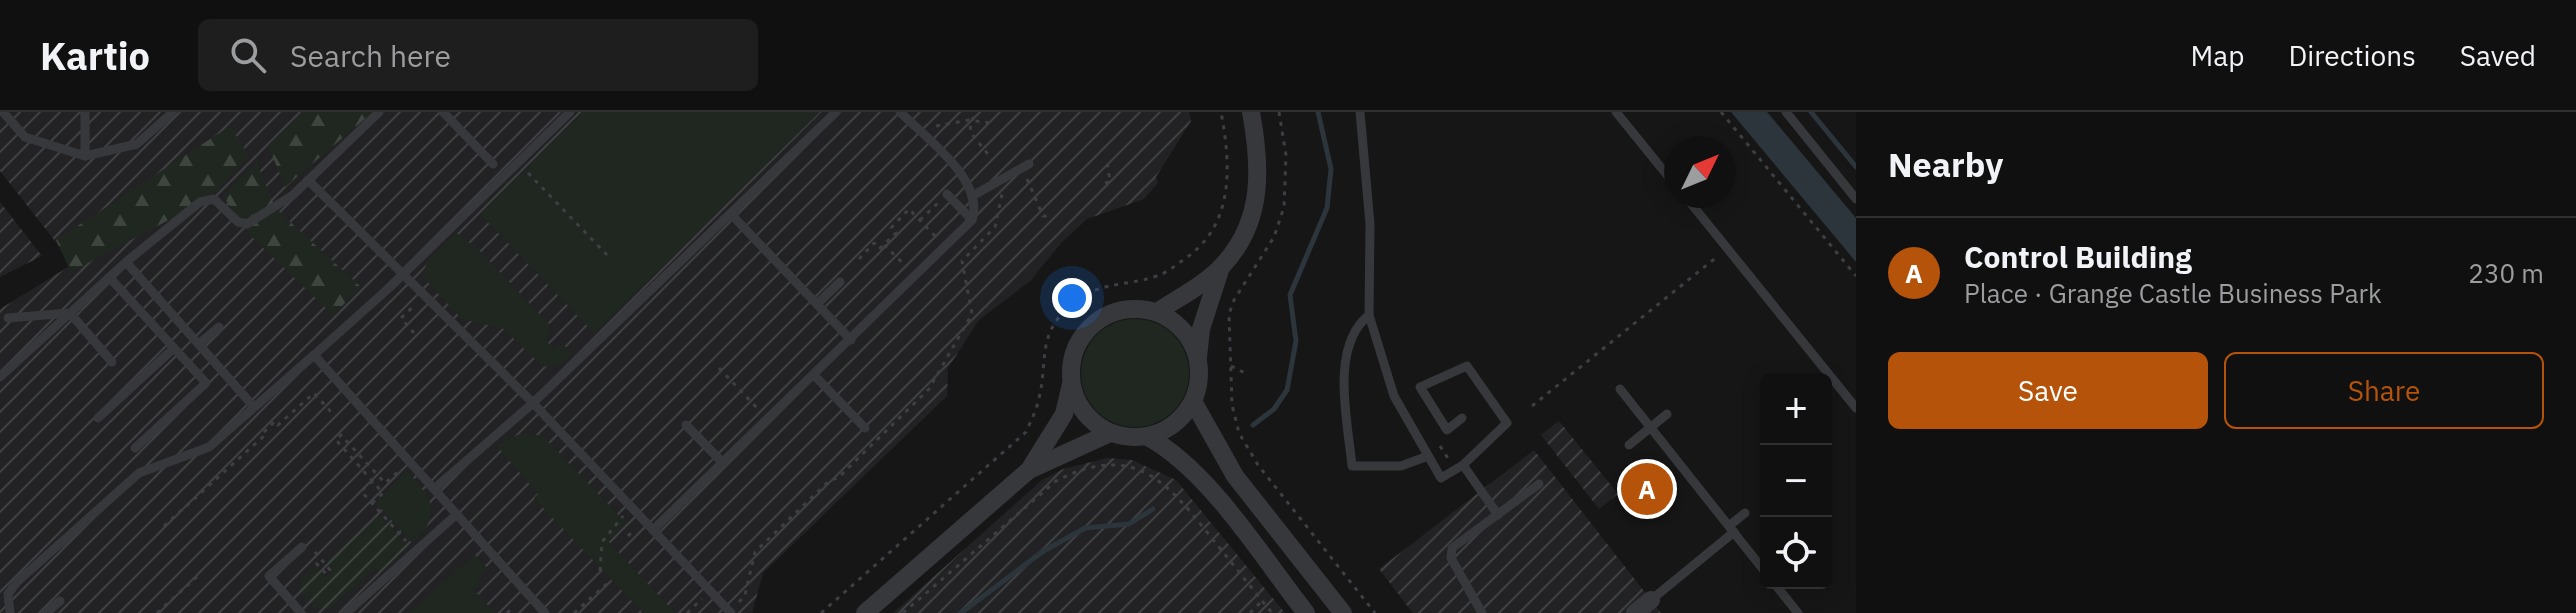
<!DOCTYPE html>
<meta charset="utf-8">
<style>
:root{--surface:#101011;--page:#1e1e1f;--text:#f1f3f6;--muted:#9c9d9f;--line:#303031;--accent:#b45309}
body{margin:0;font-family:"IBM Plex Sans",sans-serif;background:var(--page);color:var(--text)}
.controls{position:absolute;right:24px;bottom:24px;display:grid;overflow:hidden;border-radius:12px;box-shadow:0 4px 20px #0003}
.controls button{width:72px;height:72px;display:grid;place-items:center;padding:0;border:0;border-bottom:2px solid var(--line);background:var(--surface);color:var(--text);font:40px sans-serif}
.compass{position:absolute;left:1664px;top:24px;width:72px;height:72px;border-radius:50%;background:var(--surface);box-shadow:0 4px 20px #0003;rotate:47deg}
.you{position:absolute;left:1072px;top:186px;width:28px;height:28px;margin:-20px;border:6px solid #fff;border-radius:50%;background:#1a73e8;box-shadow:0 0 0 12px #1a73e833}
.badge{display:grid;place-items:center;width:52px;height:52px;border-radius:50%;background:var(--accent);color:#fff;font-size:26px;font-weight:700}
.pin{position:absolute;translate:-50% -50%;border:4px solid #fff;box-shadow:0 2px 8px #0006}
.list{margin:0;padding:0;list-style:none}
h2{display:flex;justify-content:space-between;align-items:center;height:104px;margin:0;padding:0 32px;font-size:34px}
h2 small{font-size:26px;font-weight:400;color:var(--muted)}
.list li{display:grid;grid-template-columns:52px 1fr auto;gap:24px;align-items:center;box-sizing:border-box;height:112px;padding:0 32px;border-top:2px solid var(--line)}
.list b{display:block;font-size:30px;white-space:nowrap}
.list p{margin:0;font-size:26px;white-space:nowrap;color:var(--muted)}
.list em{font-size:26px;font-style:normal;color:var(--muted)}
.actions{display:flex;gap:16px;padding:24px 32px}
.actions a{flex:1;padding:18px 0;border:2px solid var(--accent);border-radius:12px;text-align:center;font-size:28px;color:var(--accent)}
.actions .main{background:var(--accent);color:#fff}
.icon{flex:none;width:44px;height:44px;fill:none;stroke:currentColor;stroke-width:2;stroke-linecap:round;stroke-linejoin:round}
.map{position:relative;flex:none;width:1856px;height:501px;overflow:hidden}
header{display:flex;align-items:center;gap:48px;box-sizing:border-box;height:112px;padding:0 40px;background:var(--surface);border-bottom:2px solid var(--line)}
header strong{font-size:38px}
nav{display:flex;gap:44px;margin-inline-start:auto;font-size:28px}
.search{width:560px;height:72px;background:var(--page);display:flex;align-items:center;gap:20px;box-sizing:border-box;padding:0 28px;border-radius:12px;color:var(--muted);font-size:30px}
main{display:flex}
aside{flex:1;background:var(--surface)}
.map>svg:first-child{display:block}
</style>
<header>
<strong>Kartio</strong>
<div class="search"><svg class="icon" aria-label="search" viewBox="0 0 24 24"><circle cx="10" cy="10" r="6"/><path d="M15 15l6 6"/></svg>Search here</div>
<nav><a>Map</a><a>Directions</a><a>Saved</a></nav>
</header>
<main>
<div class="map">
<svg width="1856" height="501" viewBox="0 0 1856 501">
<defs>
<pattern id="industrial-furrows" width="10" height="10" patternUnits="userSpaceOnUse" patternTransform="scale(2)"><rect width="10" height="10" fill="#222224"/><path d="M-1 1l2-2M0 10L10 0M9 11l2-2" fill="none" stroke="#3f4042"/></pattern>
<pattern id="forest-firs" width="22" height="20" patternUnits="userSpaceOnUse" patternTransform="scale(2)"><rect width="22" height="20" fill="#202720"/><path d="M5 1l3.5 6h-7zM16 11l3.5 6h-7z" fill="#3e443e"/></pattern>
<pattern id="garden-furrows" width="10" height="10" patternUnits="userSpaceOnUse" patternTransform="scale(2)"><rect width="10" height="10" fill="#202720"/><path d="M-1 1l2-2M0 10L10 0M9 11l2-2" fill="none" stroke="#3e443e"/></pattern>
</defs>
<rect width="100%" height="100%" fill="#161617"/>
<g fill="url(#industrial-furrows)">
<polygon points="0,0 1189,0 1191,9 1156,65 1158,71 1144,87 1087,107 1062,130 1030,169 979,208 948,256 947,284 763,461 752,501 0,501 0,197 73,152 0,59"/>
<polygon points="0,90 42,144 0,165"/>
<polygon points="1559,309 1618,382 1599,397 1541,323"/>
<polygon points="1534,338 1661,501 1413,501 1379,457"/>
<polygon points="1107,346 1132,348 1176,368 1285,501 893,501 1042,368 1063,357"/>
</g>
<g fill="#202720">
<polygon points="584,0 820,0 594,221 480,102"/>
<path d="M456 121 477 136 549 212C552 223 540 228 555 236L563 232 572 242 560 252 543 255 504 217 462 207 422 164 427 150Z"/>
<circle cx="1135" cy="261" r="54"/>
<polygon points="524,321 543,324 626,411 608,429 675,501 643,501 534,386 538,382 497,334 506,327"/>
<path d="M406 358C431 386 445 401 412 431L376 391Z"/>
<polygon points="475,443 488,457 477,466 481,471 474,478 495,501 410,501"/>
</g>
<g fill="url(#forest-firs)">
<polygon points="302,0 373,0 285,75 268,33"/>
<polygon points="230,14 249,44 210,86 71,160 56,128"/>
<polygon points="257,51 275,96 361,175 333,203 251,124 223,84"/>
</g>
<polygon fill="url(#garden-furrows)" points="379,403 408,435 379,460 375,456 329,497 313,495 300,480 301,467 315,454 325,465 333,458 327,449"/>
<polygon fill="#2c353b" points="1731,0 1767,0 1856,106 1856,150"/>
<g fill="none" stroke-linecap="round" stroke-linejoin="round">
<g stroke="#2c353b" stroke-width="5">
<polyline points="1811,0 1856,55"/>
<polyline points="1253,313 1274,297 1287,278 1296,229 1290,183 1327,96 1331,57 1318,0"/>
<polyline points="961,501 1042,440 1085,416 1129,412 1153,397"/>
</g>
<g stroke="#3d3f43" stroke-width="3" stroke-dasharray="4 6" stroke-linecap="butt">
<polyline points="1279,0 1286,43 1284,95 1274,125 1234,188 1229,202 1232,293 1239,321 1258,353 1375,501"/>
<polyline points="1721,0 1856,164"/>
<polyline points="974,5 970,11 971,21 991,46"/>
<polyline points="936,14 969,8 991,11"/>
<polyline points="528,61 609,145"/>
<polyline points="1027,67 1043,104 1049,104"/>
<polyline points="1105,71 1110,70 1107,47"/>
<polyline points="920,108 939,90"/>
<polyline points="884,133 907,155"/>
<polyline points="859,147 874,131 879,137 896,121 891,116 909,97 936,125"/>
<polyline points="414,221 401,206 415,193"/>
<polyline points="1231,254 1249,263"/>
<polyline points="719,256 758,297"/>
<polyline points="1532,294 1718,144"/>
<polyline points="1440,334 1449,348"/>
<polyline points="373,369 361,379 406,429"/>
<polyline points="372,391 383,381 336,328 341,323 385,371 399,359"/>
<polyline points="164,414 264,324 262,322 275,309 278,313 314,281 331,300"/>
<polyline points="628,424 635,417"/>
<polyline points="315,440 330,458 326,462 316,451"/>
<polyline points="600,459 602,430 623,404"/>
<polyline points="739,490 745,483 755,440 830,368 838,366 929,277 972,202 962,149 995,115 1002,82"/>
<polyline points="157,501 201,461"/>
<polyline points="507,501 510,498"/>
<polyline points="574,501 609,470"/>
<polyline points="687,501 702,487"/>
<path d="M821 501 1026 320C1031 309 1037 297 1039 286 1048 249 1037 226 1067 196 1094 169 1124 175 1157 164 1166 161 1175 154 1183 148 1235 114 1231 54 1221 0"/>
<path d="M903 501 1056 369C1132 330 1165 367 1210 424 1231 450 1251 475 1272 501"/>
<polyline points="1250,501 1262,489"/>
</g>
<g stroke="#37383c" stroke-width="9">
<polyline points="3,0 25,25 85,44 137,32 173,0"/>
<polyline points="443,0 493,52"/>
<polyline points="1360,0 1370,112 1369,203 1394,284 1441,366 1463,353 1498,403"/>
<polyline points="1616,0 1676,74"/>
<polyline points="1786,0 1856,87"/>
<polyline points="85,44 85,0"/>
<path d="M308 68 533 291 653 418 972 108C985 68 926 26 900 0"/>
<polyline points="947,82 972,108"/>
<polyline points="974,83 1029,52"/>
<polyline points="1685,84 1856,296"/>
<polyline points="731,102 851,228"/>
<polyline points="126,150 254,295"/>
<polyline points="109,165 206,271 135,336"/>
<polyline points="817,192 840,170"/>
<path d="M1369 203C1329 235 1348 310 1352 354H1401L1428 344"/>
<polyline points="8,206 70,201 112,250"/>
<polyline points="199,232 219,215"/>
<polyline points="314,243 389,176 570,0"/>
<polyline points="814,263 865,316"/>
<polyline points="0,265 126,150 200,90 214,87 238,110 247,112 293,83 379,0"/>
<polyline points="1620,277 1766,461"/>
<polyline points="98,306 174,236"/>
<polyline points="1462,306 1447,318 1420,275 1467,254 1507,311 1463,353"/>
<polyline points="686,313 723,351"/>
<polyline points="1629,333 1667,302"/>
<polyline points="434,377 533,291 836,0"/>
<polyline points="1729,414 1745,401"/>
<polyline points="653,418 731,501"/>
<polyline points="1774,471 1798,501"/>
<polyline points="1651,488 1734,420"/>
<polyline points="10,501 8,482 17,470 139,361 209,335 314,243 545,501"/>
<polyline points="46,501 60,489"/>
<polyline points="301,501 269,464 302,435"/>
<polyline points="346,501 457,402"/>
<polyline points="1482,501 1451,446 1452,436 1539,372"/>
</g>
<g stroke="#37383c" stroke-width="18">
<circle cx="1135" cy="261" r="64"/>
<path d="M1157 200C1178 186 1206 172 1223 153 1264 109 1261 55 1251 0"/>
<polyline points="1198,245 1201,217 1221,155"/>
<polyline points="1194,291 1235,364 1343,501"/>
<path d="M1148 325C1210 359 1262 445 1306 501"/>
<polyline points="1031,355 1064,302 1071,272"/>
<polyline points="865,501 1029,358 1110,321"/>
<polyline points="1635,501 1651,488"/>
</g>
</g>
</svg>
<div class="controls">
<button>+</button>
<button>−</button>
<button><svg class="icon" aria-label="locate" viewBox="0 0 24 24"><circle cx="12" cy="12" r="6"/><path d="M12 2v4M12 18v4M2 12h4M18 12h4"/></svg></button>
</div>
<svg class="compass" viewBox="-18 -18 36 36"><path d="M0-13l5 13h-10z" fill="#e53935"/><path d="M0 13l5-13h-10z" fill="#9c9d9f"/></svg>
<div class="you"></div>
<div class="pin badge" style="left:1647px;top:377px">A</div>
</div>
<aside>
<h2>Nearby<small></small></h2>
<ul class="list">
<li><span class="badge">A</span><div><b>Control Building</b><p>Place · Grange Castle Business Park</p></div><em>230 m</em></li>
</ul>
<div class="actions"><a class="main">Save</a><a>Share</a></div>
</aside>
</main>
